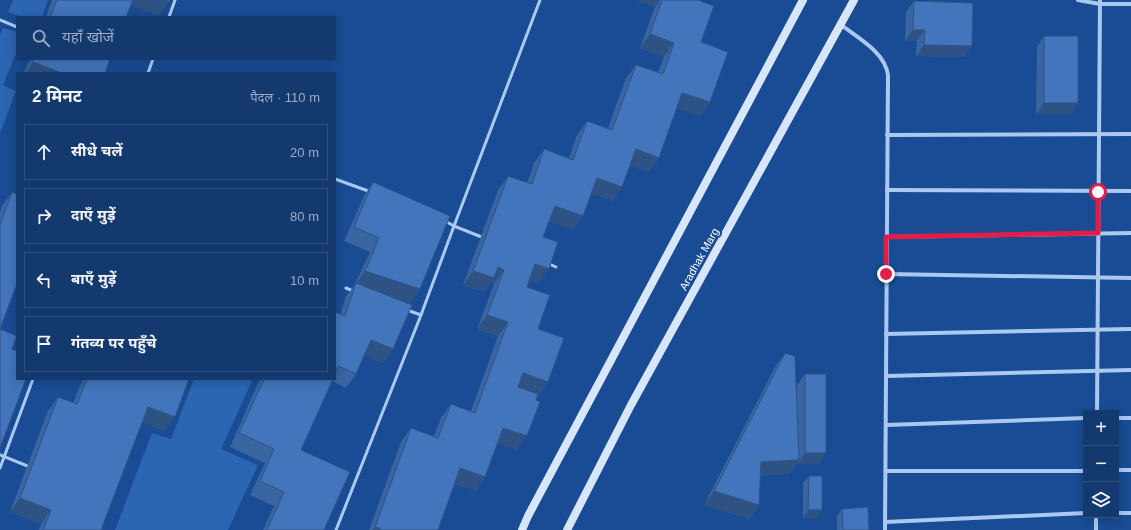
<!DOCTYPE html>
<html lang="hi">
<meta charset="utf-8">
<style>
:root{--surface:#13396f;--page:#1c4074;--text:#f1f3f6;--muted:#9dacc3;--line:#325382}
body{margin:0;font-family:Helvetica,"Noto Sans Devanagari",sans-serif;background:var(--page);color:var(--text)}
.controls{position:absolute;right:12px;bottom:12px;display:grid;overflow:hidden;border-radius:0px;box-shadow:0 2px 10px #0003}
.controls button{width:36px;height:36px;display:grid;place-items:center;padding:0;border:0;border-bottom:1px solid var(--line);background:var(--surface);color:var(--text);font:20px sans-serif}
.stop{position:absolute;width:12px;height:12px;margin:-9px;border:3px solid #e11d48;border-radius:50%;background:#fff}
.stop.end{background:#e11d48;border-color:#fff;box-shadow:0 1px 4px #0008}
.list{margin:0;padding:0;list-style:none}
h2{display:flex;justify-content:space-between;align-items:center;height:52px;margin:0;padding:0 16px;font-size:17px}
h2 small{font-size:13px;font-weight:400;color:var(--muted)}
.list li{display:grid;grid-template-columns:26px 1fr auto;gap:12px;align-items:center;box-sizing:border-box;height:56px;margin:0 8px 8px;padding:0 8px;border:1px solid var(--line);border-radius:0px}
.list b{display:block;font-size:15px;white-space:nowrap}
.list em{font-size:13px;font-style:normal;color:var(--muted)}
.icon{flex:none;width:22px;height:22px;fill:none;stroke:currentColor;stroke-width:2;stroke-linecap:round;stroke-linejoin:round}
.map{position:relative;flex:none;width:1131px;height:530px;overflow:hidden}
.search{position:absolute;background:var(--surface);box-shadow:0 2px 10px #0003;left:16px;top:16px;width:320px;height:44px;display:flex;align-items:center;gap:10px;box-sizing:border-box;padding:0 14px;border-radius:0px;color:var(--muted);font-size:15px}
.panel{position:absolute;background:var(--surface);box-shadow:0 2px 10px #0003;left:16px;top:72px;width:320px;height:308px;border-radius:0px}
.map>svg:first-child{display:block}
</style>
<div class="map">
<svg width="1131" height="530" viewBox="0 0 1131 530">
<rect width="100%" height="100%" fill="#194c94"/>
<g fill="#2c65b2">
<polygon points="13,0 48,0 42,17 23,17 8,12"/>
<polygon points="3,28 17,32 17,51 3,85 16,91 0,133 0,35"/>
<polygon points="194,379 253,379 221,449 258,465 228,530 115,530 152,433 171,439"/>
</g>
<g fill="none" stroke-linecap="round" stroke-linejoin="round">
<g stroke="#aac8f0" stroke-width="3">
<polyline points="169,17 175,0"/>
<polyline points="0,20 17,27"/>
<polyline points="148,73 153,59"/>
<polyline points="335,179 371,192"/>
<polyline points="484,238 454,226 540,0"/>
<polyline points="547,263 556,267"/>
<polyline points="346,288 353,291"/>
<polyline points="407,310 421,315 454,226 445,221"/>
<polyline points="0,455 30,467"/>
<polyline points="0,468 33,379"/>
<polyline points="336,530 421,315"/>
</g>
<g stroke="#aac8f0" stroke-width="4">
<polyline points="1078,0 1100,4 1131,4"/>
<path d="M840 24C858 38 885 52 888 75L885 530"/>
<polyline points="887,135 1131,134"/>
<polyline points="887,190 1131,191"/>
<polyline points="887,237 1131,233"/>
<polyline points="886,274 1131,278"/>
<polyline points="886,334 1131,329"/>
<polyline points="886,376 1131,370"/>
<polyline points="1097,413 1100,0"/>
<polyline points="1116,418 1131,418"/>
<polyline points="886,425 1086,418"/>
<polyline points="1116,470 1131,470"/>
<polyline points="886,471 1086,471"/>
<polyline points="1116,513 1131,513"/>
<polyline points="885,522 1086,513"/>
<polyline points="1096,530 1096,515"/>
</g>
<g stroke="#d8e6fb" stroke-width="8">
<polyline points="522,530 528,516 803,0"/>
<polyline points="567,530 631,405 854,0"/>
</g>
</g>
<g fill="#3965a1">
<polygon points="52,0 170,0 159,16 131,5 126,17 46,17"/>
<polygon points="636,0 698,0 701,42 710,102 700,116 677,108 659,158 649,172 630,165 622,187 612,201 591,193 573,230 549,221 543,237 539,283 530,280 527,287 538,329 548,382 538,396 517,450 498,443 485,477 476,491 455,484 438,530 369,530 401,442 411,428 434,436 441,418 451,404 471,411 498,336 477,329 494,284 491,282 484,292 463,285 498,190 508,176 527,183 534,163 544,149 569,158 577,135 587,121 608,128 626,78 636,65 658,72 664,57 640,48 655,7"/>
<polygon points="914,1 964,57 916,56 917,41 905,41 906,12"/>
<polygon points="1044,36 1078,103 1070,114 1036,114 1037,47"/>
<polygon points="30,59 110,59 105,73 24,73"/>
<polygon points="373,182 420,289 410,303 398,299 393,349 383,363 364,355 356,374 346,388 332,381 301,450 324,530 263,530 274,506 250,495 265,463 230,447 260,379 335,379 335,312 340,314 346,297 355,284 370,252 344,241 364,196"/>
<polygon points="12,192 0,329 0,213 2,206"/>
<polygon points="785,353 797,418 797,385 805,374 819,464 798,464 798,462 789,474 760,475 759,505 750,519 704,505 775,367"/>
<polygon points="83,379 189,379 165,431 142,422 101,530 39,530 41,524 10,512 48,411 58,397 73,403"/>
<polygon points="809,476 817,518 803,518 803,483"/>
<polygon points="842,509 869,530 837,530 837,516"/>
</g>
<g fill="#2e5283">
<polygon points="129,0 164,0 169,2 159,16 127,4"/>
<polygon points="636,0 660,0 655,7"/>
<polygon points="913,30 925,30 917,41 905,41"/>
<polygon points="650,34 674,43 664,57 640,48"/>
<polygon points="924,45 972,46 964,57 916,56"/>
<polygon points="33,62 62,73 26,73"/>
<polygon points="682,93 710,102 700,116 673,107"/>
<polygon points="1044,103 1078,103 1070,114 1036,114"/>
<polygon points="636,149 659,158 649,172 626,163"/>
<polygon points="597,178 622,187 612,201 587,192"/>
<polygon points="555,206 583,216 573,230 545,220"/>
<polygon points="535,264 549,269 539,283 525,278"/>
<polygon points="498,267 504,270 494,284 491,282 484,292 463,285 473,271"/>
<polygon points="365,271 420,289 410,303 355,285"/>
<polygon points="487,315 508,322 498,336 477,329"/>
<polygon points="371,340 393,349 383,363 361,354"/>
<polygon points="523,373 548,382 538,396 514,387"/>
<polygon points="148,407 175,417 165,431 138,421"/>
<polygon points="503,428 527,436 517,450 494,442"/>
<polygon points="805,453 826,453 819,464 798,464"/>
<polygon points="799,460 789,474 751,476 761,462"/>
<polygon points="460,468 485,477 476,491 451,482"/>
<polygon points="714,491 759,505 750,519 704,505"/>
<polygon points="20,498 51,510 41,524 10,512"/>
<polygon points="808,510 822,510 817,518 803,518"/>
<polygon points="375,527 383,530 373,530"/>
</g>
<g fill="#4275bb" stroke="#2e5283">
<polygon points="57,0 133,0 126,17 50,17"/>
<polygon points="164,0 170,0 169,2"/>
<polygon points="662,0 698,0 714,6 701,42 728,52 710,102 682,93 659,158 636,149 622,187 597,178 583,216 555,206 543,237 558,242 549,269 535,264 527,287 550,295 538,329 564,338 548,382 523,373 518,387 538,394 536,400 540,402 527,436 503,428 485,477 460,468 438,530 383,530 375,527 411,428 438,438 451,404 475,413 508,322 487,315 504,270 498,267 494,278 473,271 508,176 532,184 544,149 573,160 587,121 612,130 636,65 663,74 674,43 650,34"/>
<polygon points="914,1 973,3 972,46 924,45 925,30 913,30"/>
<rect x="1044" y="36" width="34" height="67"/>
<polygon points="34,59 110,59 105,73 62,73 33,62"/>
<polygon points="373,182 450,216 420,289 365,271 379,238 354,227"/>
<polygon points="12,192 17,194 17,284 0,329 0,225"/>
<polygon points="356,283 412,305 393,349 371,340 356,374 338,366 335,374 335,312 345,316"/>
<polygon points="0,329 17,336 12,349 17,351 17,379 26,379 0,448"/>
<polygon points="785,353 795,356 799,460 761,462 759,505 714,491"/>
<rect x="805" y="374" width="21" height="79"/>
<polygon points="87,379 124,379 126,380 126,379 189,379 175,417 148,407 101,530 43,530 51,510 20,498 58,397 77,404"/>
<polygon points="264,379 333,379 301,450 350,472 324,530 267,530 284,492 260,481 274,449 239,433"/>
<polygon points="809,476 822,476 822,510 808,510"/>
<polygon points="868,507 869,530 843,530 842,509"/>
</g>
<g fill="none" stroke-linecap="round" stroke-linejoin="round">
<polyline stroke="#e11d48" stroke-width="5" points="886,274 886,237 1098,233 1098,192"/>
</g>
<g text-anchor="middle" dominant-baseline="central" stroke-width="4" stroke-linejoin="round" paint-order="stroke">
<g font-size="11" fill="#fff" stroke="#194c94">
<text transform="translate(699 259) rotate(-61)">Aradhak Marg</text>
</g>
</g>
</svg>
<div class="controls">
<button>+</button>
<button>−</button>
<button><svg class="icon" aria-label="layers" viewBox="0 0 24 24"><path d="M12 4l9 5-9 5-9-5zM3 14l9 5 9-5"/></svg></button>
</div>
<div class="stop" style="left:1098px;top:192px"></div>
<div class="stop end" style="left:886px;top:274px"></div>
<div class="search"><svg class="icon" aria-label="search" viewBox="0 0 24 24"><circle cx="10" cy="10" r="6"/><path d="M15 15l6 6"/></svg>यहाँ खोजें</div>
<section class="panel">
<h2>2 मिनट<small>पैदल · 110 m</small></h2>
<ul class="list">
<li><svg class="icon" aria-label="ahead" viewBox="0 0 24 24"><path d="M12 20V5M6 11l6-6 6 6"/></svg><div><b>सीधे चलें</b></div><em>20 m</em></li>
<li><svg class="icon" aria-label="right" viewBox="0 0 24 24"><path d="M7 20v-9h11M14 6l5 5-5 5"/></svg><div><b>दाएँ मुड़ें</b></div><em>80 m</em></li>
<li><svg class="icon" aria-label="left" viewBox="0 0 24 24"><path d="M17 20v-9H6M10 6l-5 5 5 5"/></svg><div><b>बाएँ मुड़ें</b></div><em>10 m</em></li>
<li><svg class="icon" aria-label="arrive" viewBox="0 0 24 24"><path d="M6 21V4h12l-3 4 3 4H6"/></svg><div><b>गंतव्य पर पहुँचे</b></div></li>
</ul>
</section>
</div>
